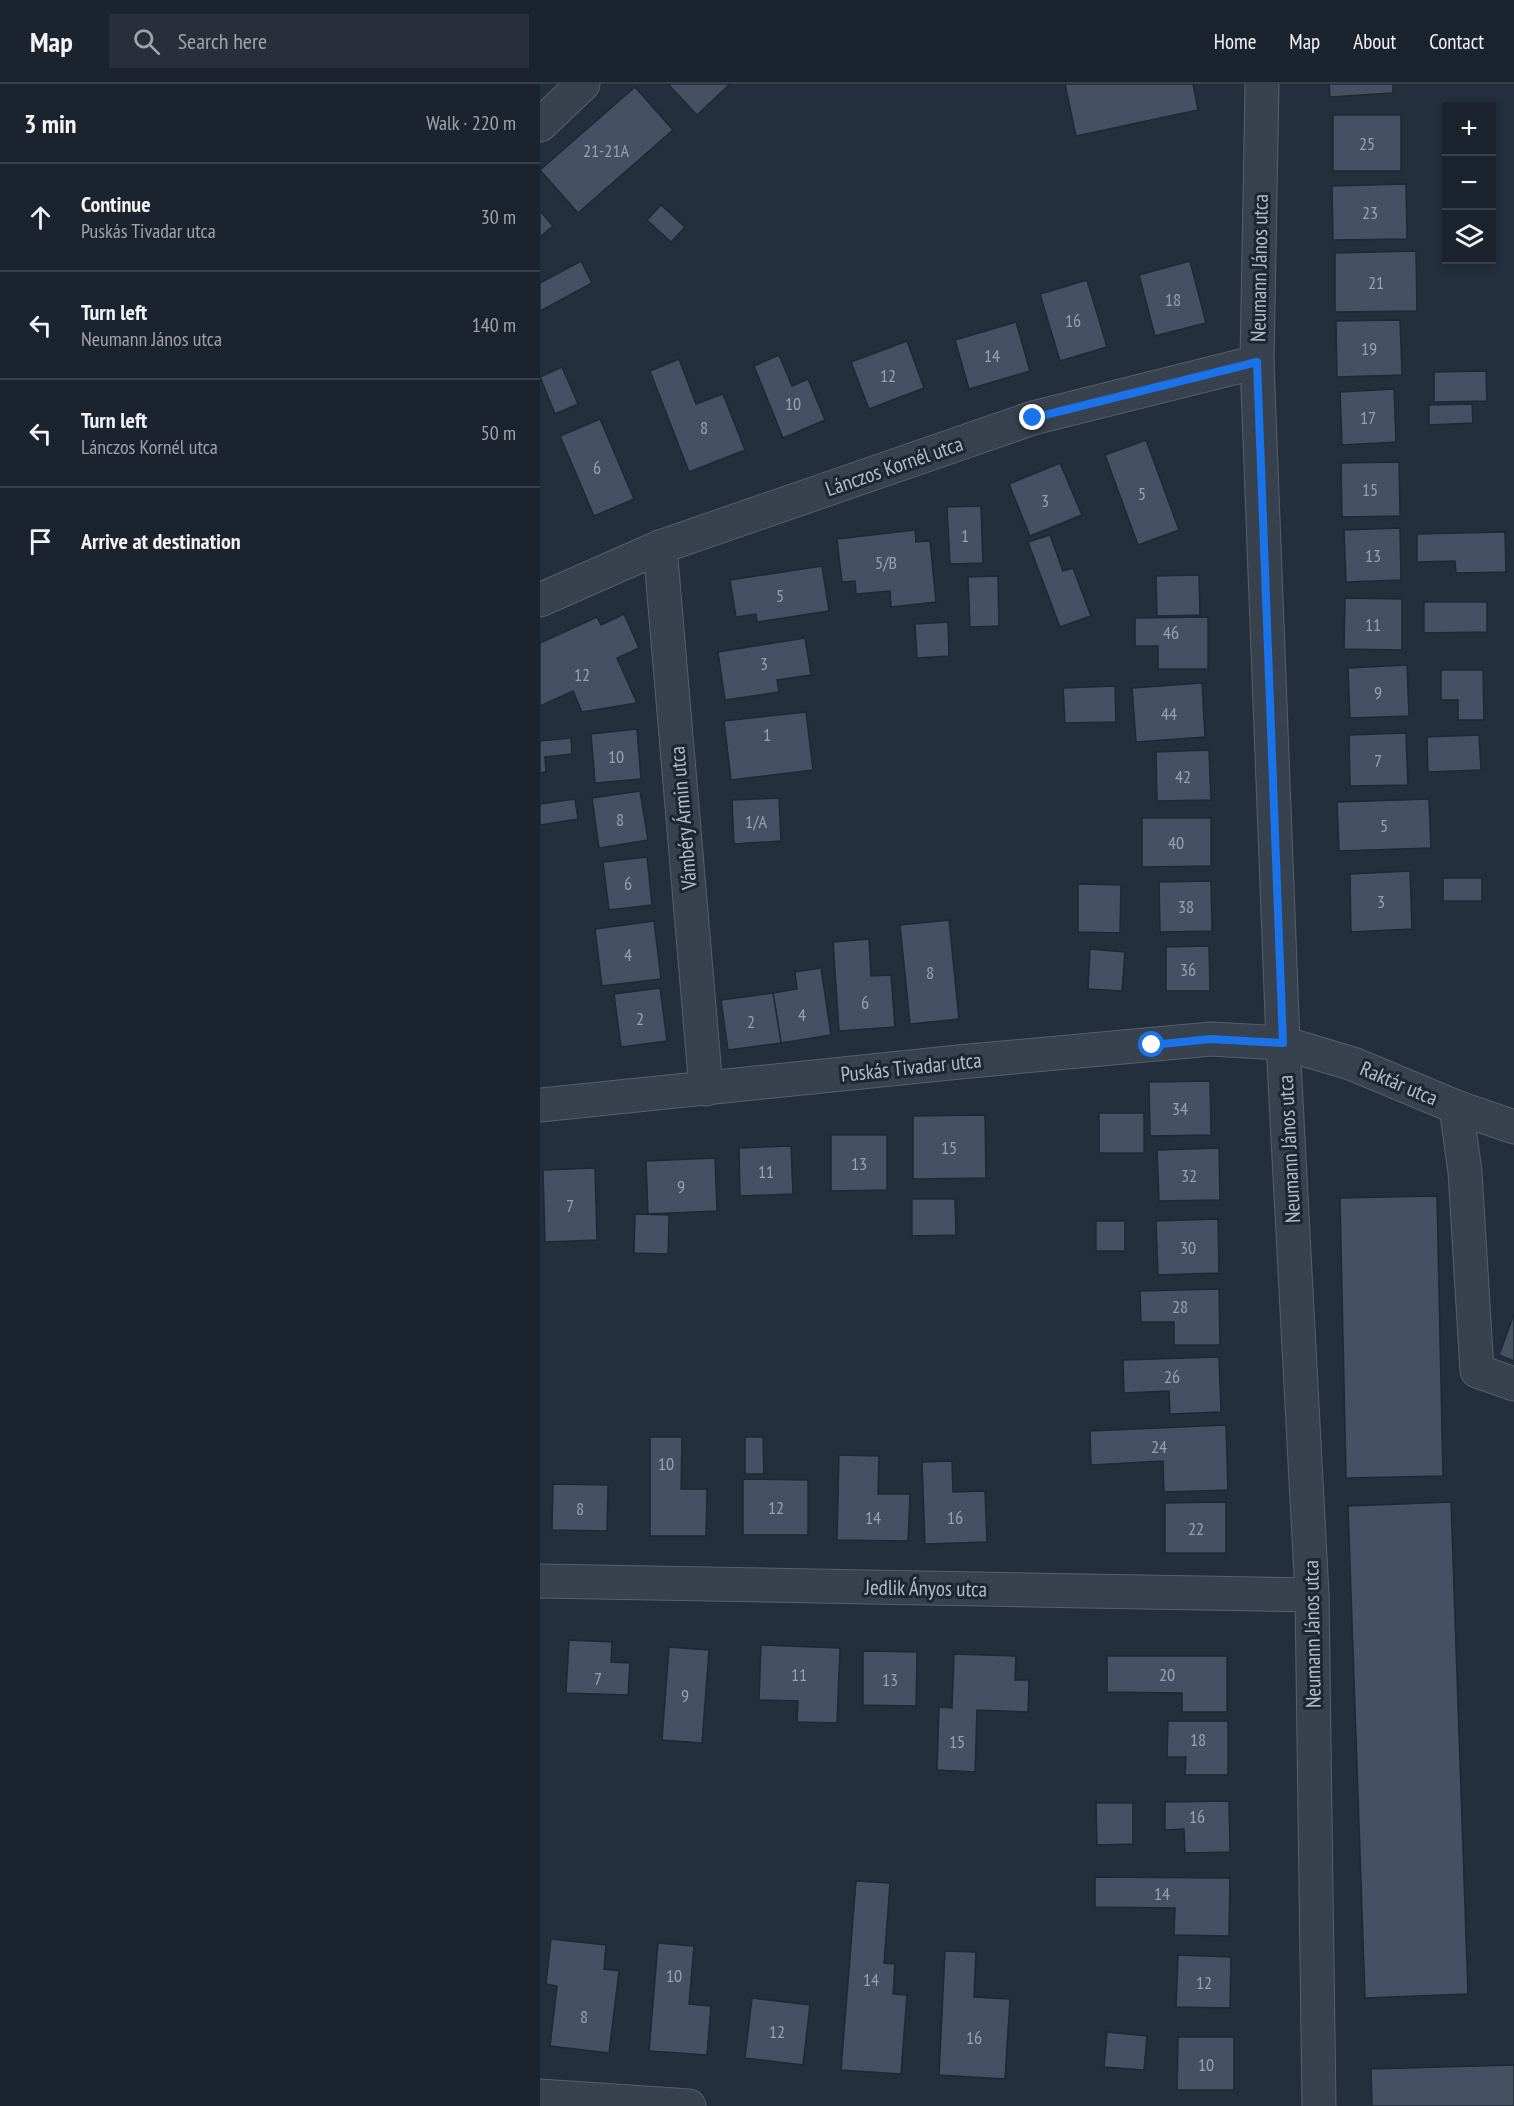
<!DOCTYPE html>
<meta charset="utf-8">
<style>
:root{--surface:#1b232e;--page:#282f3a;--text:#f1f3f6;--muted:#a0a4aa;--line:#39404a}
body{margin:0;font-family:"PT Sans Narrow",sans-serif;background:var(--page);color:var(--text)}
.controls{position:absolute;right:18px;top:18px;display:grid;overflow:hidden;border-radius:0px;box-shadow:0 3px 9px #0003}
.controls button{width:54px;height:54px;display:grid;place-items:center;padding:0;border:0;border-bottom:2px solid var(--line);background:var(--surface);color:var(--text);font:30px sans-serif}
.stop{position:absolute;width:18px;height:18px;margin:-14px;border:4px solid #1a73e8;border-radius:50%;background:#fff}
.stop.end{background:#1a73e8;border-color:#fff;box-shadow:0 2px 6px #0008}
.list{margin:0;padding:0;list-style:none}
h2{display:flex;justify-content:space-between;align-items:center;height:78px;margin:0;padding:0 24px;font-size:26px}
h2 small{font-size:20px;font-weight:400;color:var(--muted)}
.list li{display:grid;grid-template-columns:39px 1fr auto;gap:18px;align-items:center;box-sizing:border-box;height:108px;padding:0 24px;border-top:2px solid var(--line)}
.list b{display:block;font-size:22px;white-space:nowrap}
.list p{margin:0;font-size:20px;white-space:nowrap;color:var(--muted)}
.list em{font-size:20px;font-style:normal;color:var(--muted)}
.icon{flex:none;width:33px;height:33px;fill:none;stroke:currentColor;stroke-width:2;stroke-linecap:round;stroke-linejoin:round}
.map{position:relative;flex:none;width:974px;height:2022px;overflow:hidden}
header{display:flex;align-items:center;gap:36px;box-sizing:border-box;height:84px;padding:0 30px;background:var(--surface);border-bottom:2px solid var(--line)}
header strong{font-size:28px}
nav{display:flex;gap:33px;margin-inline-start:auto;font-size:21px}
.search{width:420px;height:54px;background:var(--page);display:flex;align-items:center;gap:15px;box-sizing:border-box;padding:0 21px;border-radius:0px;color:var(--muted);font-size:22px}
main{display:flex}
aside{flex:1;background:var(--surface)}
.map>svg:first-child{display:block}
</style>
<header>
<strong>Map</strong>
<div class="search"><svg class="icon" aria-label="search" viewBox="0 0 24 24"><circle cx="10" cy="10" r="6"/><path d="M15 15l6 6"/></svg>Search here</div>
<nav><a>Home</a><a>Map</a><a>About</a><a>Contact</a></nav>
</header>
<main>
<aside>
<h2>3 min<small>Walk · 220 m</small></h2>
<ul class="list">
<li><svg class="icon" aria-label="ahead" viewBox="0 0 24 24"><path d="M12 20V5M6 11l6-6 6 6"/></svg><div><b>Continue</b><p>Puskás Tivadar utca</p></div><em>30 m</em></li>
<li><svg class="icon" aria-label="left" viewBox="0 0 24 24"><path d="M17 20v-9H6M10 6l-5 5 5 5"/></svg><div><b>Turn left</b><p>Neumann János utca</p></div><em>140 m</em></li>
<li><svg class="icon" aria-label="left" viewBox="0 0 24 24"><path d="M17 20v-9H6M10 6l-5 5 5 5"/></svg><div><b>Turn left</b><p>Lánczos Kornél utca</p></div><em>50 m</em></li>
<li><svg class="icon" aria-label="arrive" viewBox="0 0 24 24"><path d="M6 21V4h12l-3 4 3 4H6"/></svg><div><b>Arrive at destination</b></div></li>
</ul>
</aside>
<div class="map">
<svg width="974" height="2022" viewBox="0 0 974 2022">
<rect width="100%" height="100%" fill="#242f3e"/>
<g fill="#455162" stroke="#1f2835" stroke-width="1.5">
<polygon points="128,0 190,0 157,31"/>
<polygon points="525,0 653,0 658,26 536,52"/>
<polygon points="789,0 853,0 853,9 790,13"/>
<polygon points="95,3 133,46 38,129 0,86"/>
<rect x="793" y="31" width="68" height="56"/>
<polygon points="866,100 867,155 793,156 792,102"/>
<polygon points="121,121 145,143 131,158 107,136"/>
<polygon points="0,127 13,142 0,153"/>
<polygon points="876,167 877,227 795,228 795,169"/>
<polygon points="41,177 52,199 0,227 0,199"/>
<polygon points="650,177 666,239 615,252 599,191"/>
<polygon points="547,196 567,263 520,277 500,210"/>
<polygon points="860,236 862,291 797,293 796,237"/>
<polygon points="476,238 490,287 429,305 415,256"/>
<polygon points="367,257 384,304 329,325 311,278"/>
<polygon points="239,271 252,302 268,295 285,336 243,354 214,282"/>
<polygon points="139,275 156,320 183,310 205,366 149,388 110,287"/>
<polygon points="22,283 38,320 15,330 0,293"/>
<polygon points="946,287 947,317 894,318 894,288"/>
<polygon points="854,305 856,358 802,361 800,308"/>
<polygon points="932,320 933,339 889,341 889,321"/>
<polygon points="60,335 94,415 54,432 20,352"/>
<polygon points="606,356 639,446 598,461 565,371"/>
<polygon points="859,378 860,432 802,433 801,379"/>
<polygon points="520,379 542,431 490,452 469,400"/>
<polygon points="441,422 443,479 410,480 407,423"/>
<polygon points="860,444 861,496 806,498 804,446"/>
<polygon points="375,446 376,458 390,457 396,518 351,523 350,507 316,510 315,497 302,498 297,455"/>
<polygon points="965,448 966,488 916,489 915,477 877,478 877,450"/>
<polygon points="510,451 523,487 533,484 551,532 520,543 488,458"/>
<polygon points="282,482 289,527 217,538 216,530 196,533 190,496"/>
<polygon points="659,491 660,531 617,532 616,492"/>
<polygon points="458,492 459,542 430,543 428,493"/>
<polygon points="805,514 862,515 862,566 804,565"/>
<polygon points="884,518 947,518 947,548 884,549"/>
<polygon points="84,530 99,564 77,574 97,619 42,628 33,607 0,622 0,559 57,533 61,541"/>
<polygon points="668,533 668,585 618,585 618,562 595,562 595,534"/>
<polygon points="408,538 409,572 377,574 375,540"/>
<polygon points="265,554 271,591 237,596 239,608 185,616 178,568"/>
<polygon points="867,581 869,632 810,634 808,584"/>
<polygon points="901,586 943,586 944,636 918,636 918,616 901,616"/>
<polygon points="662,599 665,653 596,658 592,604"/>
<polygon points="575,602 576,638 525,639 523,604"/>
<polygon points="266,628 273,686 191,696 184,637"/>
<polygon points="97,645 101,695 55,699 51,650"/>
<polygon points="866,649 868,701 810,702 809,651"/>
<polygon points="939,651 941,686 888,688 887,653"/>
<polygon points="31,654 32,670 5,673 6,688 0,689 0,657"/>
<polygon points="669,666 671,716 617,717 616,668"/>
<polygon points="100,707 108,756 59,764 52,714"/>
<polygon points="239,714 241,757 194,760 192,716"/>
<polygon points="35,715 38,735 0,741 0,720"/>
<polygon points="889,715 891,764 799,767 797,718"/>
<polygon points="602,734 671,734 671,782 602,783"/>
<polygon points="107,773 112,821 69,826 63,778"/>
<polygon points="870,787 872,845 811,848 810,790"/>
<rect x="903" y="794" width="39" height="23"/>
<polygon points="671,797 672,847 620,848 619,798"/>
<polygon points="538,800 581,801 580,849 538,848"/>
<polygon points="409,836 419,935 370,940 360,841"/>
<polygon points="114,837 121,895 62,902 55,845"/>
<polygon points="329,855 331,892 351,891 355,943 299,947 293,858"/>
<polygon points="669,862 670,907 626,907 626,863"/>
<polygon points="550,865 585,868 582,907 548,905"/>
<polygon points="281,884 291,951 241,959 233,909 257,905 255,888"/>
<polygon points="120,904 127,957 81,963 74,910"/>
<polygon points="233,909 241,959 188,966 181,916"/>
<polygon points="670,997 671,1051 610,1052 609,998"/>
<rect x="559" y="1029" width="45" height="40"/>
<polygon points="445,1031 446,1094 373,1095 373,1032"/>
<polygon points="291,1051 347,1051 347,1106 291,1107"/>
<polygon points="251,1062 253,1110 200,1112 199,1064"/>
<polygon points="679,1064 680,1116 619,1117 617,1066"/>
<polygon points="175,1074 177,1127 108,1130 106,1077"/>
<polygon points="55,1084 57,1156 5,1158 3,1086"/>
<polygon points="897,1112 903,1392 806,1394 800,1114"/>
<polygon points="372,1115 415,1115 416,1151 372,1152"/>
<polygon points="95,1130 129,1131 128,1170 94,1169"/>
<polygon points="678,1135 679,1189 618,1191 616,1137"/>
<rect x="556" y="1137" width="29" height="30"/>
<polygon points="679,1205 680,1261 634,1261 634,1238 601,1238 600,1207"/>
<polygon points="974,1230 974,1277 959,1271"/>
<polygon points="679,1273 681,1328 630,1330 629,1307 584,1309 583,1276"/>
<polygon points="686,1341 688,1406 624,1408 623,1377 551,1381 550,1347"/>
<polygon points="110,1353 142,1353 141,1405 167,1405 166,1452 110,1452"/>
<polygon points="205,1353 223,1353 224,1390 205,1390"/>
<polygon points="299,1371 339,1372 338,1410 370,1410 368,1457 297,1456"/>
<polygon points="412,1377 413,1408 445,1407 447,1458 385,1460 382,1378"/>
<polygon points="203,1395 268,1396 268,1451 203,1451"/>
<polygon points="13,1400 68,1401 67,1447 12,1446"/>
<polygon points="686,1418 686,1469 625,1469 625,1419"/>
<polygon points="911,1418 928,1910 825,1914 808,1422"/>
<polygon points="29,1556 72,1558 71,1578 90,1579 88,1611 26,1609"/>
<polygon points="221,1561 300,1564 297,1639 257,1638 258,1617 219,1616"/>
<polygon points="129,1563 169,1566 162,1659 122,1656"/>
<polygon points="323,1567 377,1568 376,1622 323,1621"/>
<polygon points="414,1570 476,1572 475,1596 489,1596 488,1628 437,1626 435,1688 397,1686 399,1623 412,1624"/>
<polygon points="567,1572 687,1572 687,1628 642,1628 642,1609 567,1608"/>
<polygon points="628,1637 688,1637 688,1691 645,1691 646,1673 627,1673"/>
<polygon points="689,1717 690,1768 645,1769 644,1745 625,1746 625,1718"/>
<polygon points="556,1719 593,1719 593,1760 557,1761"/>
<polygon points="555,1793 690,1794 689,1852 634,1851 635,1824 555,1823"/>
<polygon points="316,1797 350,1799 344,1879 355,1880 353,1910 367,1911 361,1990 301,1986"/>
<polygon points="11,1855 66,1861 64,1885 79,1887 69,1969 10,1962 17,1902 6,1900"/>
<polygon points="118,1859 154,1862 149,1920 171,1922 167,1971 109,1967"/>
<polygon points="405,1867 436,1868 434,1913 470,1915 465,1995 399,1991"/>
<polygon points="638,1871 691,1873 690,1924 636,1923"/>
<polygon points="212,1914 270,1921 263,1981 205,1974"/>
<polygon points="567,1948 607,1952 604,1986 564,1983"/>
<polygon points="638,1953 694,1953 694,2006 637,2006"/>
<polygon points="974,1981 974,2022 832,2022 831,1985"/>
</g>
<g fill="none" stroke-linecap="round" stroke-linejoin="round">
<defs>
<g id="minor">
<polyline points="722,0 717,278 743,959 772,1511 779,2022"/>
<polyline points="0,41 43,0"/>
<polyline points="120,463 166,1005"/>
<polyline points="0,516 120,463 493,334 717,278"/>
<polyline points="0,1021 419,978 671,955 743,959 813,980 916,1023 974,1043"/>
<polyline points="916,1023 925,1088 937,1287 974,1300"/>
<polyline points="0,1497 772,1511"/>
<polyline points="0,2012 149,2022"/>
</g>
</defs>
<use href="#minor" stroke="#565f6c" stroke-width="35"/>
<use href="#minor" stroke="#38414e" stroke-width="33"/>
</g>
<g fill="none" stroke-linecap="round" stroke-linejoin="round">
<polyline stroke="#1a73e8" stroke-width="8" points="493,334 717,278 743,959 671,955 612,961"/>
</g>
<g text-anchor="middle" dominant-baseline="central" stroke-width="6" stroke-linejoin="round" paint-order="stroke">
<g font-size="18" fill="#98a1af">
<text x="827" y="59">25</text>
<text x="66" y="66">21-21A</text>
<text x="830" y="128">23</text>
<text x="836" y="198">21</text>
<text x="633" y="215">18</text>
<text x="533" y="236">16</text>
<text x="829" y="264">19</text>
<text x="452" y="271">14</text>
<text x="348" y="291">12</text>
<text x="253" y="319">10</text>
<text x="828" y="333">17</text>
<text x="164" y="343">8</text>
<text x="57" y="383">6</text>
<text x="830" y="405">15</text>
<text x="602" y="409">5</text>
<text x="505" y="416">3</text>
<text x="425" y="451">1</text>
<text x="833" y="471">13</text>
<text x="346" y="478">5/B</text>
<text x="240" y="511">5</text>
<text x="833" y="540">11</text>
<text x="631" y="548">46</text>
<text x="224" y="579">3</text>
<text x="42" y="590">12</text>
<text x="838" y="608">9</text>
<text x="629" y="629">44</text>
<text x="227" y="650">1</text>
<text x="76" y="672">10</text>
<text x="838" y="676">7</text>
<text x="643" y="692">42</text>
<text x="80" y="735">8</text>
<text x="216" y="737">1/A</text>
<text x="844" y="741">5</text>
<text x="636" y="758">40</text>
<text x="88" y="799">6</text>
<text x="841" y="817">3</text>
<text x="646" y="822">38</text>
<text x="88" y="870">4</text>
<text x="648" y="885">36</text>
<text x="390" y="888">8</text>
<text x="325" y="918">6</text>
<text x="262" y="930">4</text>
<text x="100" y="934">2</text>
<text x="211" y="937">2</text>
<text x="640" y="1024">34</text>
<text x="409" y="1063">15</text>
<text x="319" y="1079">13</text>
<text x="226" y="1087">11</text>
<text x="649" y="1091">32</text>
<text x="141" y="1102">9</text>
<text x="30" y="1121">7</text>
<text x="648" y="1163">30</text>
<text x="640" y="1222">28</text>
<text x="632" y="1292">26</text>
<text x="619" y="1362">24</text>
<text x="126" y="1379">10</text>
<text x="236" y="1423">12</text>
<text x="40" y="1424">8</text>
<text x="333" y="1433">14</text>
<text x="415" y="1433">16</text>
<text x="656" y="1444">22</text>
<text x="259" y="1590">11</text>
<text x="627" y="1590">20</text>
<text x="58" y="1594">7</text>
<text x="350" y="1595">13</text>
<text x="145" y="1611">9</text>
<text x="658" y="1655">18</text>
<text x="417" y="1657">15</text>
<text x="657" y="1732">16</text>
<text x="622" y="1809">14</text>
<text x="134" y="1891">10</text>
<text x="331" y="1895">14</text>
<text x="664" y="1898">12</text>
<text x="44" y="1932">8</text>
<text x="237" y="1947">12</text>
<text x="434" y="1953">16</text>
<text x="666" y="1980">10</text>
</g>
<g font-size="21" fill="#b4bcc9" stroke="#1d2633">
<text transform="translate(719 184) rotate(-89)">Neumann János utca</text>
<text transform="translate(354 382) rotate(-19)">Lánczos Kornél utca</text>
<text transform="translate(143 734) rotate(-95)">Vámbéry Ármin utca</text>
<text transform="translate(371 983) rotate(-6)">Puskás Tivadar utca</text>
<text transform="translate(859 999) rotate(23)">Raktár utca</text>
<text transform="translate(749 1065) rotate(-93)">Neumann János utca</text>
<text transform="translate(386 1504) rotate(1)">Jedlik Ányos utca</text>
<text transform="translate(772 1550) rotate(-91)">Neumann János utca</text>
</g>
</g>
</svg>
<div class="controls">
<button>+</button>
<button>−</button>
<button><svg class="icon" aria-label="layers" viewBox="0 0 24 24"><path d="M12 4l9 5-9 5-9-5zM3 14l9 5 9-5"/></svg></button>
</div>
<div class="stop" style="left:612px;top:961px"></div>
<div class="stop end" style="left:493px;top:334px"></div>
</div>
</main>
